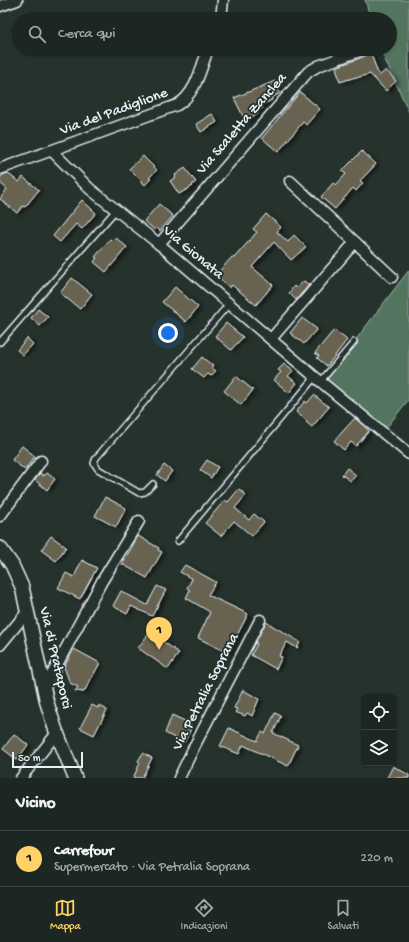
<!DOCTYPE html>
<html lang="it">
<meta charset="utf-8">
<style>
:root{--surface:#1c2622;--page:#252e2a;--text:#f1f3f6;--muted:#a0a5a5;--line:#3a4340;--accent:#ffd166}
body{margin:0;font-family:"Gochi Hand",sans-serif;background:var(--page);color:var(--text)}
.controls{position:absolute;right:12px;bottom:12px;display:grid;overflow:hidden;border-radius:6px;box-shadow:0 1px 3px #0004}
.controls button{width:36px;height:36px;display:grid;place-items:center;padding:0;border:0;border-bottom:1px solid var(--line);background:var(--surface);color:var(--text);font:20px sans-serif}
.scale{position:absolute;left:12px;bottom:10px;width:71px;box-sizing:border-box;padding-left:4px;border:2px solid #e8f1f8;border-top:0;font-size:11px;line-height:14px;white-space:nowrap;color:#e8f1f8;-webkit-text-stroke:3px #26332d;paint-order:stroke}
.you{position:absolute;left:168px;top:333px;width:14px;height:14px;margin:-10px;border:3px solid #fff;border-radius:50%;background:#1a73e8;box-shadow:0 0 0 6px #1a73e833}
.badge{display:grid;place-items:center;width:26px;height:26px;border-radius:50%;background:var(--accent);color:#111;font-size:13px;font-weight:700}
.pin{position:absolute;translate:-50% -33px;filter:drop-shadow(0 1px 2px #0008)}
.pin::after{content:'';position:absolute;top:21px;width:14px;height:12px;background:inherit;clip-path:polygon(0 0,100% 0,50% 100%)}
.list{margin:0;padding:0;list-style:none}
h2{display:flex;justify-content:space-between;align-items:center;height:52px;margin:0;padding:0 16px;font-size:17px}
h2 small{font-size:13px;font-weight:400;color:var(--muted)}
.list li{display:grid;grid-template-columns:26px 1fr auto;gap:12px;align-items:center;box-sizing:border-box;height:56px;padding:0 16px;border-top:1px solid var(--line)}
.list b{display:block;font-size:15px;white-space:nowrap}
.list p{margin:0;font-size:13px;white-space:nowrap;color:var(--muted)}
.list em{font-size:13px;font-style:normal;color:var(--muted)}
.icon{flex:none;width:22px;height:22px;fill:none;stroke:currentColor;stroke-width:2;stroke-linecap:round;stroke-linejoin:round}
.map{position:relative;flex:none;width:409px;height:778px;overflow:hidden}
.search{position:absolute;background:var(--surface);box-shadow:0 1px 3px #0004;left:12px;right:12px;top:12px;height:44px;display:flex;align-items:center;gap:10px;box-sizing:border-box;padding:0 14px;border-radius:22px;color:var(--muted);font-size:15px}
.sheet{height:108px;background:var(--surface)}
nav{display:flex;justify-content:space-around;align-items:center;box-sizing:border-box;height:56px;border-top:1px solid var(--line);background:var(--surface);font-size:11px;color:var(--muted)}
nav a{display:grid;justify-items:center;gap:2px}
nav .on{color:var(--accent)}
.map>svg:first-child{display:block}
</style>
<div class="map">
<svg width="409" height="778" viewBox="0 0 409 778">
<defs>
<filter id="shadow"><feDropShadow dx="3" dy="1.5" stdDeviation="2" flood-color="#0009"/></filter>
</defs>
<rect width="100%" height="100%" fill="#26332d"/>
<filter id="ink" filterUnits="userSpaceOnUse"><feTurbulence type="fractalNoise" baseFrequency=".025" numOctaves="2"/><feDisplacementMap in="SourceGraphic" scale="8" xChannelSelector="R" yChannelSelector="G"/><feConvolveMatrix kernelMatrix="1 2 1 2 8 2 1 2 1" color-interpolation-filters="sRGB"/></filter>
<g filter="url(#ink)">
<g fill="#52745e" stroke="#9db2ab">
<polygon points="365,0 409,0 409,112 380,49 390,49 390,19 371,19"/>
<polygon points="409,270 409,399 383,432 321,381 354,342"/>
</g>
<g fill="#686451" stroke="#e8f1f8" filter="url(#shadow)">
<polygon points="371,54 379,76 386,70 396,81 386,91 370,74 356,78 356,77 340,82 336,67"/>
<polygon points="275,81 280,93 272,98 272,100 261,105 263,108 256,111 258,114 245,120 234,98"/>
<polygon points="300,92 320,109 306,125 303,122 278,152 262,138"/>
<polygon points="212,114 217,122 201,132 196,124"/>
<polygon points="362,151 376,164 360,181 363,183 356,191 353,188 335,209 321,197 333,183 336,185 346,174 342,171"/>
<polygon points="143,156 157,170 149,178 151,179 145,185 129,169"/>
<polygon points="185,168 196,182 192,185 193,186 179,194 170,181 176,177 175,175"/>
<polygon points="7,173 19,182 23,177 39,190 25,207 23,206 17,213 0,199 7,189 0,183 0,178 3,175"/>
<polygon points="82,200 96,213 82,229 76,224 60,242 53,236"/>
<polygon points="159,204 173,216 160,231 157,228 155,230 144,221"/>
<polygon points="266,214 281,227 277,232 288,242 294,235 306,247 291,260 274,242 252,267 273,285 256,305 232,285 230,288 216,275 232,257 234,258 257,232 253,229"/>
<polygon points="116,238 127,247 106,272 94,262 97,258 95,257 110,239 113,241"/>
<polygon points="72,278 92,294 80,309 60,293"/>
<polygon points="304,281 309,285 296,300 289,293 294,286 296,288"/>
<polygon points="175,287 198,307 186,322 162,302"/>
<polygon points="38,309 48,317 40,326 31,318"/>
<polygon points="302,318 317,329 304,344 290,333"/>
<polygon points="226,323 243,337 231,350 215,336"/>
<polygon points="334,330 347,340 327,366 317,358 319,356 315,353"/>
<polygon points="27,338 33,344 23,355 17,350"/>
<polygon points="202,357 213,366 212,368 216,371 211,376 208,374 204,378 192,369"/>
<polygon points="284,364 293,371 288,376 297,383 289,393 274,380 281,372 278,370"/>
<polygon points="236,376 253,390 241,405 224,391"/>
<polygon points="314,395 329,407 312,427 306,422 307,421 296,412 305,401 307,403"/>
<polygon points="355,418 369,431 356,446 351,442 344,450 334,441"/>
<polygon points="22,446 35,456 25,470 12,460"/>
<polygon points="207,460 218,467 211,478 200,470"/>
<polygon points="164,465 172,471 165,481 157,475"/>
<polygon points="347,468 356,475 351,481 342,475"/>
<polygon points="40,473 44,476 47,473 55,479 47,490 35,480"/>
<polygon points="239,489 246,495 235,508 249,520 254,514 264,522 252,536 234,521 221,536 205,523 225,500 228,502"/>
<polygon points="105,497 126,508 116,527 95,516"/>
<polygon points="51,536 66,547 56,561 41,550"/>
<polygon points="138,536 159,548 158,550 162,552 147,578 122,564"/>
<polygon points="82,560 97,568 80,599 58,588 66,573 74,577"/>
<polygon points="185,565 216,582 208,595 248,614 228,653 198,638 210,612 186,598 190,590 187,588 192,579 180,572"/>
<polygon points="157,586 166,590 152,616 131,606 127,614 113,606 121,591 147,605"/>
<polygon points="266,622 300,642 297,648 287,642 279,656 282,657 276,669 251,655 257,644 255,643"/>
<polygon points="150,632 179,653 168,669 138,648"/>
<polygon points="74,649 100,663 84,692 75,691 78,687 70,683 64,667"/>
<polygon points="243,690 259,699 252,716 247,713 245,716 235,712 237,709 234,708"/>
<polygon points="92,705 98,708 99,705 107,710 94,735 80,728"/>
<polygon points="275,713 281,716 273,733 298,745 288,766 243,745 239,754 220,746 229,728 257,741 262,732 265,734"/>
<polygon points="172,715 187,722 186,724 192,727 184,743 165,733"/>
<polygon points="14,734 28,745 17,760 3,749"/>
<polygon points="143,753 152,758 142,778 133,778 140,763 138,761"/>
<polygon points="393,766 409,775 409,778 387,778"/>
</g>
<g fill="none" stroke-linecap="round" stroke-linejoin="round">
<defs>
<g id="service">
<polyline points="0,342 116,210"/>
<polyline points="321,381 354,342"/>
<polyline points="153,484 145,492 139,493 98,469 94,463 96,458 229,304"/>
<polyline points="178,541 315,377"/>
</g>
<g id="minor">
<polyline points="0,6 17,0"/>
<polyline points="221,19 223,0"/>
<polyline points="52,151 90,189 159,244 315,377 409,454"/>
<path d="M0 169 177 105C196 94 201 68 208 49"/>
<polyline points="355,242 392,277"/>
<polyline points="159,244 308,72 318,66 365,49"/>
<polyline points="271,339 355,242 290,181"/>
<polyline points="0,516 41,461"/>
<polyline points="0,645 28,611"/>
<polyline points="44,689 102,581 139,521"/>
<polyline points="21,778 57,733"/>
<polyline points="179,778 195,745 260,620"/>
</g>
<polyline id="tertiary" points="0,548 12,565 22,587 47,703 55,728 75,778"/>
</defs>
<use href="#service" stroke="#e8f1f8" stroke-width="8"/>
<use href="#minor" stroke="#e8f1f8" stroke-width="13"/>
<use href="#tertiary" stroke="#e8f1f8" stroke-width="16"/>
<use href="#service" stroke="#26332d" stroke-width="5"/>
<use href="#minor" stroke="#26332d" stroke-width="10"/>
<use href="#tertiary" stroke="#26332d" stroke-width="13"/>
</g>
</g>
<g text-anchor="middle" dominant-baseline="central" stroke-width="3.5" stroke-linejoin="round" paint-order="stroke">
<g font-size="15" fill="#e8f1f8" stroke="#26332d">
<text transform="translate(114 112) rotate(-20)">Via del Padiglione</text>
<text transform="translate(242 124) rotate(-49)">Via Scaletta Zanclea</text>
<text transform="translate(193 253) rotate(40)">Via Gionata</text>
<text transform="translate(55 658) rotate(77)">Via di Prataporci</text>
<text transform="translate(206 692) rotate(-63)">Via Petralia Soprana</text>
</g>
</g>
</svg>
<div class="controls">
<button><svg class="icon" aria-label="locate" viewBox="0 0 24 24"><circle cx="12" cy="12" r="6"/><path d="M12 2v4M12 18v4M2 12h4M18 12h4"/></svg></button>
<button><svg class="icon" aria-label="layers" viewBox="0 0 24 24"><path d="M12 4l9 5-9 5-9-5zM3 14l9 5 9-5"/></svg></button>
</div>
<div class="scale">50 m</div>
<div class="you"></div>
<div class="pin badge" style="left:159px;top:650px">1</div>
<div class="search"><svg class="icon" aria-label="search" viewBox="0 0 24 24"><circle cx="10" cy="10" r="6"/><path d="M15 15l6 6"/></svg>Cerca qui</div>
</div>
<section class="sheet">
<h2>Vicino<small></small></h2>
<ul class="list">
<li><span class="badge">1</span><div><b>Carrefour</b><p>Supermercato · Via Petralia Soprana</p></div><em>220 m</em></li>
</ul>
</section>
<nav>
<a class="on"><svg class="icon" aria-label="map" viewBox="0 0 24 24"><path d="M3 6l6-2 6 2 6-2v14l-6 2-6-2-6 2zM9 4v14M15 6v14"/></svg>Mappa</a>
<a><svg class="icon" aria-label="directions" viewBox="0 0 24 24"><path d="M12 3l9 9-9 9-9-9zM9 14v-3h6M13 9l2 2-2 2"/></svg>Indicazioni</a>
<a><svg class="icon" aria-label="saved" viewBox="0 0 24 24"><path d="M7 4h10v16l-5-4-5 4z"/></svg>Salvati</a>
</nav>
